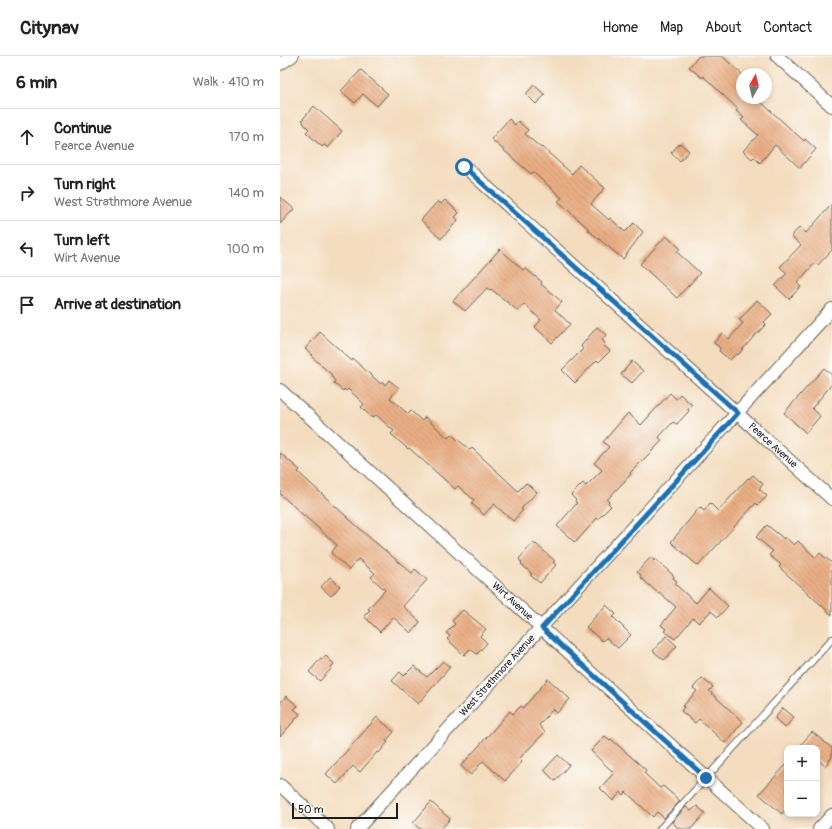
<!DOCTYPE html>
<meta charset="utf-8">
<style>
:root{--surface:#fff;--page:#f6f6f6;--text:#222;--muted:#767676;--line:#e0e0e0}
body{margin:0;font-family:Pangolin,sans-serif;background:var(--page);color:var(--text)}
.controls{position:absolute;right:12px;bottom:12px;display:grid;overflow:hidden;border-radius:8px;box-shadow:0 2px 6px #0003}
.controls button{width:36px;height:36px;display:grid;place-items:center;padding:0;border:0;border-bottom:1px solid var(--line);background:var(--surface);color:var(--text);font:20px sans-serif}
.compass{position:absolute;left:456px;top:12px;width:36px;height:36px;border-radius:50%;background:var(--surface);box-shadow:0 2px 6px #0003;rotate:8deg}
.scale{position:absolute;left:12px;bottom:10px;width:106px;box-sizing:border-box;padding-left:4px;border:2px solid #1c1c1c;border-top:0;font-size:11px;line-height:14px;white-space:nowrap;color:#1c1c1c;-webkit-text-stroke:3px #fdfcf7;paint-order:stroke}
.stop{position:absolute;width:12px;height:12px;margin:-9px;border:3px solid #1f6fb2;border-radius:50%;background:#fff}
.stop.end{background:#1f6fb2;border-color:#fff;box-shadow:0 1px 4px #0008}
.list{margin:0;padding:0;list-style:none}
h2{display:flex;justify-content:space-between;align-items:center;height:52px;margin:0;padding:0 16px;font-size:17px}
h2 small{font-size:13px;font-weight:400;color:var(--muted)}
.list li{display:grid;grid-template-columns:26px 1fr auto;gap:12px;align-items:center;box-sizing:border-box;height:56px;padding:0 16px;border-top:1px solid var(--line)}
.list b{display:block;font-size:15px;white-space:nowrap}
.list p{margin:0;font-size:13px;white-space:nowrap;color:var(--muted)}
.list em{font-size:13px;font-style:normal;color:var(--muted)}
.icon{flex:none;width:22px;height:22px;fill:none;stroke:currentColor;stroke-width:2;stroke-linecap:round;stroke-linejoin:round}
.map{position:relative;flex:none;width:552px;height:773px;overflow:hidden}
header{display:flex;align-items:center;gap:24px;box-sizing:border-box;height:56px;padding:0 20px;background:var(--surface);border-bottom:1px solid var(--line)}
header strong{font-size:19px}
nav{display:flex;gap:22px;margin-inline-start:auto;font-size:14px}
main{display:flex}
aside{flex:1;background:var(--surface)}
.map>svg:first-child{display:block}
</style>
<header>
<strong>Citynav</strong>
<nav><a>Home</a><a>Map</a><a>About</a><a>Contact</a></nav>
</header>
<main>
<aside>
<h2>6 min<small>Walk · 410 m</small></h2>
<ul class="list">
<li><svg class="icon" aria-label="ahead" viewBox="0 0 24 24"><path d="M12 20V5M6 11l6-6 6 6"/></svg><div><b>Continue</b><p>Pearce Avenue</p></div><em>170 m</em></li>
<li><svg class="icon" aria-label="right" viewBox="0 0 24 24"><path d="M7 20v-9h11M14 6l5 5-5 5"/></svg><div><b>Turn right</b><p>West Strathmore Avenue</p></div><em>140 m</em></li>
<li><svg class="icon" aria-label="left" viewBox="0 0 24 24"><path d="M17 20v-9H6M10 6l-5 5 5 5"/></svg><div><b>Turn left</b><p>Wirt Avenue</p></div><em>100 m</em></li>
<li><svg class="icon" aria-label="arrive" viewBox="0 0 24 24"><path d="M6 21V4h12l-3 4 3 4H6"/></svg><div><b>Arrive at destination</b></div></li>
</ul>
</aside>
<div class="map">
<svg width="552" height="773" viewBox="0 0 552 773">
<defs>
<pattern id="building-back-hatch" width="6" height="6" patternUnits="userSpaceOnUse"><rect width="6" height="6" fill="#e9ae84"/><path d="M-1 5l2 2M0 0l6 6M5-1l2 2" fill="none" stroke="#c79571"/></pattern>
</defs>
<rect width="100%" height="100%" fill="#fdfcf7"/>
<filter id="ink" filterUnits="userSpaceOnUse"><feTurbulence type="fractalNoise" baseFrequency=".025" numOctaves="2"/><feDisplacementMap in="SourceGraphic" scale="8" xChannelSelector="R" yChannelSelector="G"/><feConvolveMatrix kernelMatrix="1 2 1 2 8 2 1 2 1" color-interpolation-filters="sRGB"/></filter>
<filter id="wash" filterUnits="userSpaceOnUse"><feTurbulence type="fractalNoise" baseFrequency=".012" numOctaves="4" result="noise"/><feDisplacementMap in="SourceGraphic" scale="16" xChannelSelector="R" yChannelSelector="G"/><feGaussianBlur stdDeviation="0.9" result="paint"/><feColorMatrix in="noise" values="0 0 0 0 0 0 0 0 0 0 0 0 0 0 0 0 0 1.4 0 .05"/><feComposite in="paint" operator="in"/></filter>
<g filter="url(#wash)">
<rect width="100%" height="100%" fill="#f4ddbf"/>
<g id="blocks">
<g fill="url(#building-back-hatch)">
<polygon points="419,0 442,0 462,18 462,42 486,42 482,47 524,85 525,83 536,93 520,112 495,89 480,107 474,101 472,103 463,95 478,79 461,64 464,62 456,55 458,53 423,20 422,22 409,11"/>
<polygon points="81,14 108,38 97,50 83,38 75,47 61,35"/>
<polygon points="254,29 265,39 256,48 246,38"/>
<polygon points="34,50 62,75 48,92 44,89 42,91 26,76 29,73 23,67 24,66 22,64"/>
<polygon points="229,63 235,69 238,65 248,74 245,78 261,92 262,91 292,118 299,109 325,132 311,148 329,164 330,162 345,176 354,167 363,176 343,203 308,174 309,173 278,145 282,142 253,116 251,118 211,83"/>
<polygon points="400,87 409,95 400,105 391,97"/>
<polygon points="0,141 14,153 0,168"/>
<polygon points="165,144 179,157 175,161 178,164 161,183 141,164 158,145 161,148"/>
<polygon points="552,148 552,194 538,209 535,207 517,227 521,231 509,243 495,230 507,217 500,211 521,189 511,180 520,171 526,177"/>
<polygon points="386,180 400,192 397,196 420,217 397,242 360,208"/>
<polygon points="220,193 243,214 245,212 262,226 261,228 282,246 275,254 290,268 272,287 255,271 261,264 244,248 238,255 211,233 210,234 207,232 185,255 173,245"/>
<polygon points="477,244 492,258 484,266 486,268 476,279 476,278 458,299 456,298 450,304 439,295 440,292 434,287 442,277 449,283 463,267 459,264"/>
<polygon points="317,271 326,279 322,284 325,287 323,289 330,295 319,306 317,304 295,327 282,314 303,293 301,290"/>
<polygon points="40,276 72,305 73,303 101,328 103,326 105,329 109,324 119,332 110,342 128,358 131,355 142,365 145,361 168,382 171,378 190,394 192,392 238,435 246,427 257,436 241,453 243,454 233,465 214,448 204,459 191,447 194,444 178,430 175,433 129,392 128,393 111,378 114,375 96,359 92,362 81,351 84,348 68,333 66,335 64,333 63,335 54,327 55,325 51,320 52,319 31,300 32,298 25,293"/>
<polygon points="352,305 363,315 352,327 341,318"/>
<polygon points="544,312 552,319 552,328 532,352 540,360 526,377 504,357"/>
<polygon points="390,337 396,343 400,338 412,349 408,353 409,355 397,368 393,366 379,381 382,385 350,417 351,418 327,444 329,446 328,447 331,450 318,463 317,462 296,486 293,485 277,470 297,447 295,446 296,444 291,439 303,427 306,430 322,414 314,407 329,391 323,386 348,357 361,369"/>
<polygon points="0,397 20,414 18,416 90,482 132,517 135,513 147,524 123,550 140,566 131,577 113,561 100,576 84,560 90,554 88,553 105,534 91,521 95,517 78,503 69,514 51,497 57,489 0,438"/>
<polygon points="473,419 483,428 479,433 487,440 478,449 476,447 418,510 391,486 420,451 424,455 430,447 438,455 468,422 469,423"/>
<polygon points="487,469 504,483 505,481 514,489 518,485 536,502 540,497 552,507 552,559 499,511 501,509 489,499 493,495 476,481"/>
<polygon points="253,487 256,489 256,488 275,505 273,506 276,509 260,527 250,519 252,518 241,508 242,507 239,503"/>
<polygon points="371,501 374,505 375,503 392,518 394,520 393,522 397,525 395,528 416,547 429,532 448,550 438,561 431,555 419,567 413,562 395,583 384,575 386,573 381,569 396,551 379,536 378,537 360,521 361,519 357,516"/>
<polygon points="50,521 60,530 51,540 41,531"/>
<polygon points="326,549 336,558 333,561 351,579 338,592 326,582 322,585 306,571"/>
<polygon points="183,554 206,573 200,580 207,587 197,598 190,593 184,599 167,583 170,580 166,577 175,568 172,565"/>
<polygon points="386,580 397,590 384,604 373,595"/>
<polygon points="46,600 54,608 51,611 52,612 40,625 29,616 41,602 42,603"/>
<polygon points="163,605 170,611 138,648 112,625 120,616 124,620 134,610 147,621"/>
<polygon points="422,622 433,631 429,635 463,666 445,687 419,663 415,667 401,655 404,651 403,650 417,635 413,632"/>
<polygon points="268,623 290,643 277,657 273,653 259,669 265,676 239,703 242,706 225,725 203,705 191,719 181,710 230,655 233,658 241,650 243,652"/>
<polygon points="6,640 18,650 14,653 20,658 0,681 0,647"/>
<polygon points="503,652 514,661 505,672 495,662"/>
<polygon points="97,661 114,676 106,685 108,686 99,697 97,696 80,716 73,710 57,728 46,718"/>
<polygon points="532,676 552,692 552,701 545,710 537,703 537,692 518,692"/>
<polygon points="325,680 330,684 331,683 366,714 364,717 380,732 383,730 400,745 384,762 377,756 373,761 346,736 343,739 341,736 333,745 320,732 334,717 311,695"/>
<polygon points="278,699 289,709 275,725 264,714"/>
<polygon points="507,708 507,752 502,758 479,738"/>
<polygon points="151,746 170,763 161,773 140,773 133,767"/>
<polygon points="417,750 425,757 411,773 399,773 392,766 406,751 411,755"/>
</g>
</g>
</g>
<g filter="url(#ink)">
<use href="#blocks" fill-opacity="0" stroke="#686055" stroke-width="1"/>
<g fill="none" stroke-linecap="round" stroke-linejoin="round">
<defs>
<polyline id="service" points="380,773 552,583"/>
<g id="minor">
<polyline points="497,0 552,50"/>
<polyline points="0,8 12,0"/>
<path id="s1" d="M185 111 552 443"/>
<path id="s2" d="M0 334 483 773"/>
<polyline points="0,729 48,773"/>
<path id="s3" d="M77 773 552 253"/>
<polyline points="539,773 552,759"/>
</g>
</defs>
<use href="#service" stroke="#686055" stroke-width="8"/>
<use href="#minor" stroke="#686055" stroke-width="14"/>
<use href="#service" stroke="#fff" stroke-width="6"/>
<use href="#minor" stroke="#fff" stroke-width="12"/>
</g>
</g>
<g fill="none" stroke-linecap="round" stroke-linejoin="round" filter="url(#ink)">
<polyline stroke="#1f6fb2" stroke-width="5" points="184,111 458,357 262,572 426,722"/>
</g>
<g text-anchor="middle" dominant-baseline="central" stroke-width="4" stroke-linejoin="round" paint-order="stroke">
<g font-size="10" fill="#1c1c1c" stroke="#fdfcf7">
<text stroke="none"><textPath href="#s1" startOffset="415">Pearce Avenue</textPath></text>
<text stroke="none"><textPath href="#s2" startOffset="314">Wirt Avenue</textPath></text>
<text stroke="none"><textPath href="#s3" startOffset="208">West Strathmore Avenue</textPath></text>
</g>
</g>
</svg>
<div class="controls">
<button>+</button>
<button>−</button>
</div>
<svg class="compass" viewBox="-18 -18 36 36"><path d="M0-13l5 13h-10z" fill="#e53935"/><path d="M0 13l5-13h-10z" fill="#767676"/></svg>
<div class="scale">50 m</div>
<div class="stop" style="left:184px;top:111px"></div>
<div class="stop end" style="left:426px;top:722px"></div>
</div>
</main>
